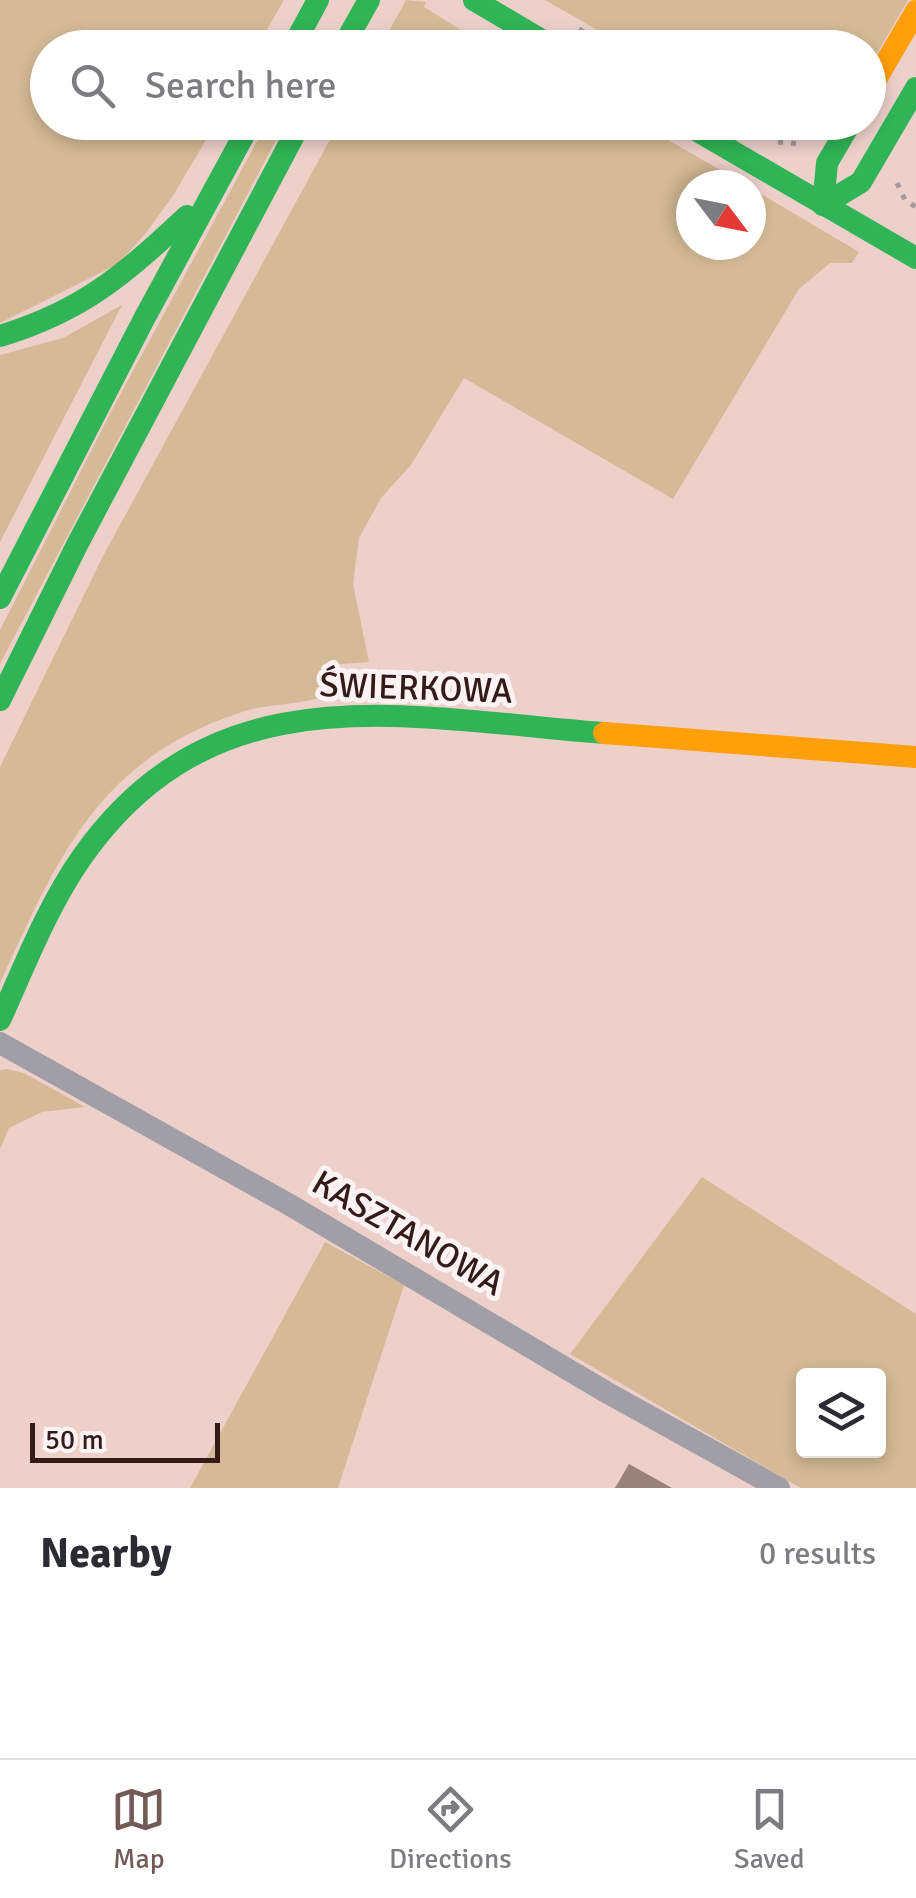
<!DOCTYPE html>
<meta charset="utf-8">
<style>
:root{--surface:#fff;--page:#f7f7f7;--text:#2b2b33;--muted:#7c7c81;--line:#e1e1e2;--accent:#745a56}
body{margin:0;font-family:Signika,sans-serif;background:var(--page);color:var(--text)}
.controls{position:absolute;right:30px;bottom:30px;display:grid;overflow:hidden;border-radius:10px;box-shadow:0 5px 15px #0003}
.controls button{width:90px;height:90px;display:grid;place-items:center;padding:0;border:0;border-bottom:2px solid var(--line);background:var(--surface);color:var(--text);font:50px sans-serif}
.compass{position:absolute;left:676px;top:170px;width:90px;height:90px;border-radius:50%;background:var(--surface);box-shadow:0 5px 15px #0003;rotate:122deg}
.scale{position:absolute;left:30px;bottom:25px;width:190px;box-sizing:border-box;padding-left:10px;border:5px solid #331b17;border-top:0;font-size:28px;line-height:35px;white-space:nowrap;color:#331b17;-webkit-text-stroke:8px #fbf3f2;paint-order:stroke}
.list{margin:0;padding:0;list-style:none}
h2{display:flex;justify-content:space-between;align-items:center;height:130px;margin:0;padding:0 40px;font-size:42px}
h2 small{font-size:32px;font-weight:400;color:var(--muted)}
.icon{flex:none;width:55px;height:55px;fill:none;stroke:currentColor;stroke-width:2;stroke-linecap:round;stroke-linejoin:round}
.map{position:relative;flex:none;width:916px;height:1488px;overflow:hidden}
.search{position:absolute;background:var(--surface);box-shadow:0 5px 15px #0003;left:30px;right:30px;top:30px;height:110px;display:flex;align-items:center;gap:25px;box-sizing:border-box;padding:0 35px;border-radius:55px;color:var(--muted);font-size:38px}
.sheet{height:270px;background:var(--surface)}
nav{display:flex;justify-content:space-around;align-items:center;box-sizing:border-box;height:140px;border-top:2px solid var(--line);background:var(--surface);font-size:28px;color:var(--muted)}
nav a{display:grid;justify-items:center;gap:5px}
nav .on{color:var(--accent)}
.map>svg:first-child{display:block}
</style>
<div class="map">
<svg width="916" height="1488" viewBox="0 0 916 1488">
<rect width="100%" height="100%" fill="#eed0cb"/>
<g fill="#d4ba96" fill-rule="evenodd">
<polygon points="0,0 284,0 257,47 48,48 48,122 216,123 174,194 146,233 118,264 0,323"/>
<path d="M406 0 426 2 424 7C445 19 472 41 497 41L503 47H380Z"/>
<polygon points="545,0 908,0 869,67 868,48 627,47"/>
<polygon points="267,123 285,123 0,664 0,630 114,406"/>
<path d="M339 123H639L746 185H691V245H751V188L859 252 852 263H830L799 289 673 499 464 378 411 465 381 498 359 538 353 584 369 662 329 665 324 696C298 706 268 703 242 712 98 759 58 857 0 983V767L102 558Z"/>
<polygon points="122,305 0,542 0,355 63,338"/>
<polygon points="7,1069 24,1073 85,1107 42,1112 9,1128 0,1149 0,1070"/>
<path d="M702 1177 916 1314V1488H801L570 1354ZM804 1376H878V1450H804Z"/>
<polygon points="325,1242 404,1285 338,1488 190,1488"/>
</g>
<polygon fill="#99827a" points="629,1464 672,1488 615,1488"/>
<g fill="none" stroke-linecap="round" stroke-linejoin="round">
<g stroke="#a29a9d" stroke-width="5" stroke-dasharray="5 8" stroke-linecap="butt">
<polyline points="579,29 611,48"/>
<polyline points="778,142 802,144"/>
<polyline points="897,183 905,200 916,207"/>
</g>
<polyline stroke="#a19fa6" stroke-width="22" points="0,1043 290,1205 606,1392 779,1488"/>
<g stroke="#30b455" stroke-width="22">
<polyline points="474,0 555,48"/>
<polyline points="292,48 318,0"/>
<polyline points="342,48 369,0"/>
<polyline points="682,122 916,258"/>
<polyline points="823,205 861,182 916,88"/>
<polyline points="823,205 827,163 851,122"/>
<path d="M0 336C83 311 125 274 187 216"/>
<polyline points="0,598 144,319 251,122"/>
<polyline points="0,700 78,543 301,122"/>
<path d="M0 1020C25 965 47 907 82 857 215 668 407 718 604 733"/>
</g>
<g stroke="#ff9f0a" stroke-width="22">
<polyline points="868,93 916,11"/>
<polyline points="604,733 916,757"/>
</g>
</g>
<g text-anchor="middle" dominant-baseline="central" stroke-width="10" stroke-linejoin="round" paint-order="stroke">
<g font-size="35" fill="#331b17" stroke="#fbf3f2">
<text transform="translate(416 688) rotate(2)">ŚWIERKOWA</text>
<text transform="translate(408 1233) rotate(30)">KASZTANOWA</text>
</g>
</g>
</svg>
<div class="controls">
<button><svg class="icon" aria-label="layers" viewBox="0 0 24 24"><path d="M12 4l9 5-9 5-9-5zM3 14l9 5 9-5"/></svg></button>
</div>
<svg class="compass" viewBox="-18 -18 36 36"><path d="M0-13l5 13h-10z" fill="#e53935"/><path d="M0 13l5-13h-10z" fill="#7c7c81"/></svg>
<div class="scale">50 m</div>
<div class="search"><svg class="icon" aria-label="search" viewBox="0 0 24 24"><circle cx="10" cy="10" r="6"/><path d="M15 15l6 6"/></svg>Search here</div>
</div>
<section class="sheet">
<h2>Nearby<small>0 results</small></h2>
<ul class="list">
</ul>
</section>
<nav>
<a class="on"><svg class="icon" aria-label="map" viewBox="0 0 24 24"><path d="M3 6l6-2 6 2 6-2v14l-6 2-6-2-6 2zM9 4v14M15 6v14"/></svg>Map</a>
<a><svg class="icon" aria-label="directions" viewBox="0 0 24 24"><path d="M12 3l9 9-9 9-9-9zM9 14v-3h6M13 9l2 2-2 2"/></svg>Directions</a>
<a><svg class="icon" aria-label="saved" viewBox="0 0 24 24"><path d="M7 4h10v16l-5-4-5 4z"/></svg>Saved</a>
</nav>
